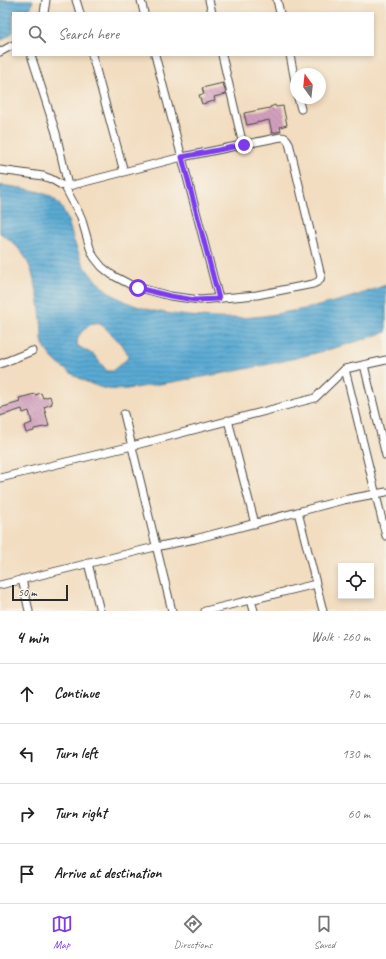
<!DOCTYPE html>
<meta charset="utf-8">
<style>
:root{--surface:#fff;--page:#f6f6f6;--text:#222;--muted:#767676;--line:#e0e0e0;--accent:#7c3aed}
body{margin:0;font-family:Caveat,sans-serif;background:var(--page);color:var(--text)}
.controls{position:absolute;right:12px;bottom:12px;display:grid;overflow:hidden;border-radius:0px;box-shadow:0 2px 6px #0003}
.controls button{width:36px;height:36px;display:grid;place-items:center;padding:0;border:0;border-bottom:1px solid var(--line);background:var(--surface);color:var(--text);font:20px sans-serif}
.compass{position:absolute;left:290px;top:68px;width:36px;height:36px;border-radius:50%;background:var(--surface);box-shadow:0 2px 6px #0003;rotate:345deg}
.scale{position:absolute;left:12px;bottom:10px;width:56px;box-sizing:border-box;padding-left:4px;border:2px solid #2b2b2b;border-top:0;font-size:11px;line-height:14px;white-space:nowrap;color:#2b2b2b;-webkit-text-stroke:3px #f7f3e8;paint-order:stroke}
.stop{position:absolute;width:12px;height:12px;margin:-9px;border:3px solid #7c3aed;border-radius:50%;background:#fff}
.stop.end{background:#7c3aed;border-color:#fff;box-shadow:0 1px 4px #0008}
.list{margin:0;padding:0;list-style:none}
h2{display:flex;justify-content:space-between;align-items:center;height:52px;margin:0;padding:0 16px;font-size:17px}
h2 small{font-size:13px;font-weight:400;color:var(--muted)}
.list li{display:grid;grid-template-columns:26px 1fr auto;gap:12px;align-items:center;box-sizing:border-box;height:60px;padding:0 16px;border-top:1px solid var(--line)}
.list b{display:block;font-size:15px;white-space:nowrap}
.list em{font-size:13px;font-style:normal;color:var(--muted)}
.icon{flex:none;width:22px;height:22px;fill:none;stroke:currentColor;stroke-width:2;stroke-linecap:round;stroke-linejoin:round}
.map{position:relative;flex:none;width:386px;height:611px;overflow:hidden}
.search{position:absolute;background:var(--surface);box-shadow:0 2px 6px #0003;left:12px;right:12px;top:12px;height:44px;display:flex;align-items:center;gap:10px;box-sizing:border-box;padding:0 14px;border-radius:0px;color:var(--muted);font-size:15px}
.sheet{height:292px;background:var(--surface)}
nav{display:flex;justify-content:space-around;align-items:center;box-sizing:border-box;height:56px;border-top:1px solid var(--line);background:var(--surface);font-size:11px;color:var(--muted)}
nav a{display:grid;justify-items:center;gap:2px}
nav .on{color:var(--accent)}
.map>svg:first-child{display:block}
</style>
<div class="map">
<svg width="386" height="611" viewBox="0 0 386 611">
<defs>
<pattern id="water-rules" width="6" height="5" patternUnits="userSpaceOnUse"><rect width="6" height="5" fill="#5aaad4"/><path d="M0 2.5h6" fill="none" stroke="#4b8bac"/></pattern>
<pattern id="building-back-hatch" width="6" height="6" patternUnits="userSpaceOnUse"><rect width="6" height="6" fill="#d3a0be"/><path d="M-1 5l2 2M0 0l6 6M5-1l2 2" fill="none" stroke="#ab839b"/></pattern>
</defs>
<rect width="100%" height="100%" fill="#f7f3e8"/>
<filter id="ink" filterUnits="userSpaceOnUse"><feTurbulence type="fractalNoise" baseFrequency=".025" numOctaves="2"/><feDisplacementMap in="SourceGraphic" scale="8" xChannelSelector="R" yChannelSelector="G"/><feConvolveMatrix kernelMatrix="1 2 1 2 8 2 1 2 1" color-interpolation-filters="sRGB"/></filter>
<filter id="wash" filterUnits="userSpaceOnUse"><feTurbulence type="fractalNoise" baseFrequency=".012" numOctaves="4" result="noise"/><feDisplacementMap in="SourceGraphic" scale="16" xChannelSelector="R" yChannelSelector="G"/><feGaussianBlur stdDeviation="0.9" result="paint"/><feColorMatrix in="noise" values="0 0 0 0 0 0 0 0 0 0 0 0 0 0 0 0 0 1.4 0 .05"/><feComposite in="paint" operator="in"/></filter>
<g filter="url(#wash)">
<rect width="100%" height="100%" fill="#f2ddc0"/>
<g fill="url(#water-rules)" stroke="#426a80" fill-rule="evenodd">
<polygon points="0,0 33,0 29,13 13,13 13,32 8,36 0,40"/>
<path d="M0 185C18 188 48 189 59 204 67 214 70 227 73 238 77 249 81 262 88 271 111 302 144 311 181 315 199 317 217 319 235 318 253 318 270 315 287 312 298 310 311 308 322 305 344 300 365 293 386 285V332C302 361 214 376 127 389 121 390 114 390 108 389 87 386 46 362 42 340 42 316 37 274 23 254 17 246 8 238 0 233ZM94 323C97 323 98 322 100 324 105 327 126 347 127 353 128 356 128 356 127 359L112 371H107L94 355 78 346C74 337 86 326 94 323Z"/>
</g>
<g id="blocks">
<g fill="url(#building-back-hatch)">
<polygon points="223,83 226,94 214,97 215,101 202,104 199,95 204,94 202,88"/>
<polygon points="275,105 276,107 283,106 287,125 280,127 281,131 272,133 269,120 247,125 244,113 270,108 270,107"/>
<polygon points="41,393 43,398 50,396 52,404 44,407 49,426 34,429 34,431 26,433 24,426 32,423 29,411 23,413 22,409 0,416 0,408 20,402 19,398 35,394 35,395"/>
</g>
</g>
</g>
<g filter="url(#ink)">
<use href="#blocks" fill-opacity="0" stroke="#494641" stroke-width="1"/>
<g fill="none" stroke-linecap="round" stroke-linejoin="round">
<defs>
<g id="minor">
<polyline points="76,0 80,13"/>
<polyline points="141,0 144,13"/>
<polyline points="209,0 212,13"/>
<polyline points="277,0 280,13"/>
<polyline points="44,13 46,0"/>
<polyline points="0,52 13,45"/>
<polyline points="31,55 56,133 68,186"/>
<polyline points="92,55 124,172"/>
<polyline points="155,55 219,299"/>
<polyline points="222,55 243,145"/>
<polyline points="290,55 296,86"/>
<polyline points="298,98 301,109"/>
<path d="M0 170 43 176 51 179 65 187 81 217 90 248 94 257 102 267 112 275 133 286 170 296 200 300 257 295 313 284C317 282 320 282 321 276L289 143C287 139 286 137 281 137L182 157 65 187"/>
<polyline points="0,364 32,351"/>
<polyline points="364,365 386,456"/>
<polyline points="345,369 386,536"/>
<polyline points="124,414 172,611"/>
<polyline points="228,420 255,524"/>
<polyline points="0,478 132,446 315,398 345,369 386,360"/>
<polyline points="298,512 323,611"/>
<polyline points="88,563 100,611"/>
<polyline points="22,579 29,611"/>
<polyline points="0,585 155,547 195,539 343,500 386,492"/>
<polyline points="251,600 254,611"/>
<polyline points="205,611 316,584"/>
</g>
</defs>
<use href="#minor" stroke="#494641" stroke-width="9"/>
<use href="#minor" stroke="#fff" stroke-width="7"/>
</g>
</g>
<g fill="none" stroke-linecap="round" stroke-linejoin="round" filter="url(#ink)">
<polyline stroke="#7c3aed" stroke-width="5" points="138,288 170,296 195,300 219,299 182,157 244,145"/>
</g>
</svg>
<div class="controls">
<button><svg class="icon" aria-label="locate" viewBox="0 0 24 24"><circle cx="12" cy="12" r="6"/><path d="M12 2v4M12 18v4M2 12h4M18 12h4"/></svg></button>
</div>
<svg class="compass" viewBox="-18 -18 36 36"><path d="M0-13l5 13h-10z" fill="#e53935"/><path d="M0 13l5-13h-10z" fill="#767676"/></svg>
<div class="scale">50 m</div>
<div class="stop" style="left:138px;top:288px"></div>
<div class="stop end" style="left:244px;top:145px"></div>
<div class="search"><svg class="icon" aria-label="search" viewBox="0 0 24 24"><circle cx="10" cy="10" r="6"/><path d="M15 15l6 6"/></svg>Search here</div>
</div>
<section class="sheet">
<h2>4 min<small>Walk · 260 m</small></h2>
<ul class="list">
<li><svg class="icon" aria-label="ahead" viewBox="0 0 24 24"><path d="M12 20V5M6 11l6-6 6 6"/></svg><div><b>Continue</b></div><em>70 m</em></li>
<li><svg class="icon" aria-label="left" viewBox="0 0 24 24"><path d="M17 20v-9H6M10 6l-5 5 5 5"/></svg><div><b>Turn left</b></div><em>130 m</em></li>
<li><svg class="icon" aria-label="right" viewBox="0 0 24 24"><path d="M7 20v-9h11M14 6l5 5-5 5"/></svg><div><b>Turn right</b></div><em>60 m</em></li>
<li><svg class="icon" aria-label="arrive" viewBox="0 0 24 24"><path d="M6 21V4h12l-3 4 3 4H6"/></svg><div><b>Arrive at destination</b></div></li>
</ul>
</section>
<nav>
<a class="on"><svg class="icon" aria-label="map" viewBox="0 0 24 24"><path d="M3 6l6-2 6 2 6-2v14l-6 2-6-2-6 2zM9 4v14M15 6v14"/></svg>Map</a>
<a><svg class="icon" aria-label="directions" viewBox="0 0 24 24"><path d="M12 3l9 9-9 9-9-9zM9 14v-3h6M13 9l2 2-2 2"/></svg>Directions</a>
<a><svg class="icon" aria-label="saved" viewBox="0 0 24 24"><path d="M7 4h10v16l-5-4-5 4z"/></svg>Saved</a>
</nav>
